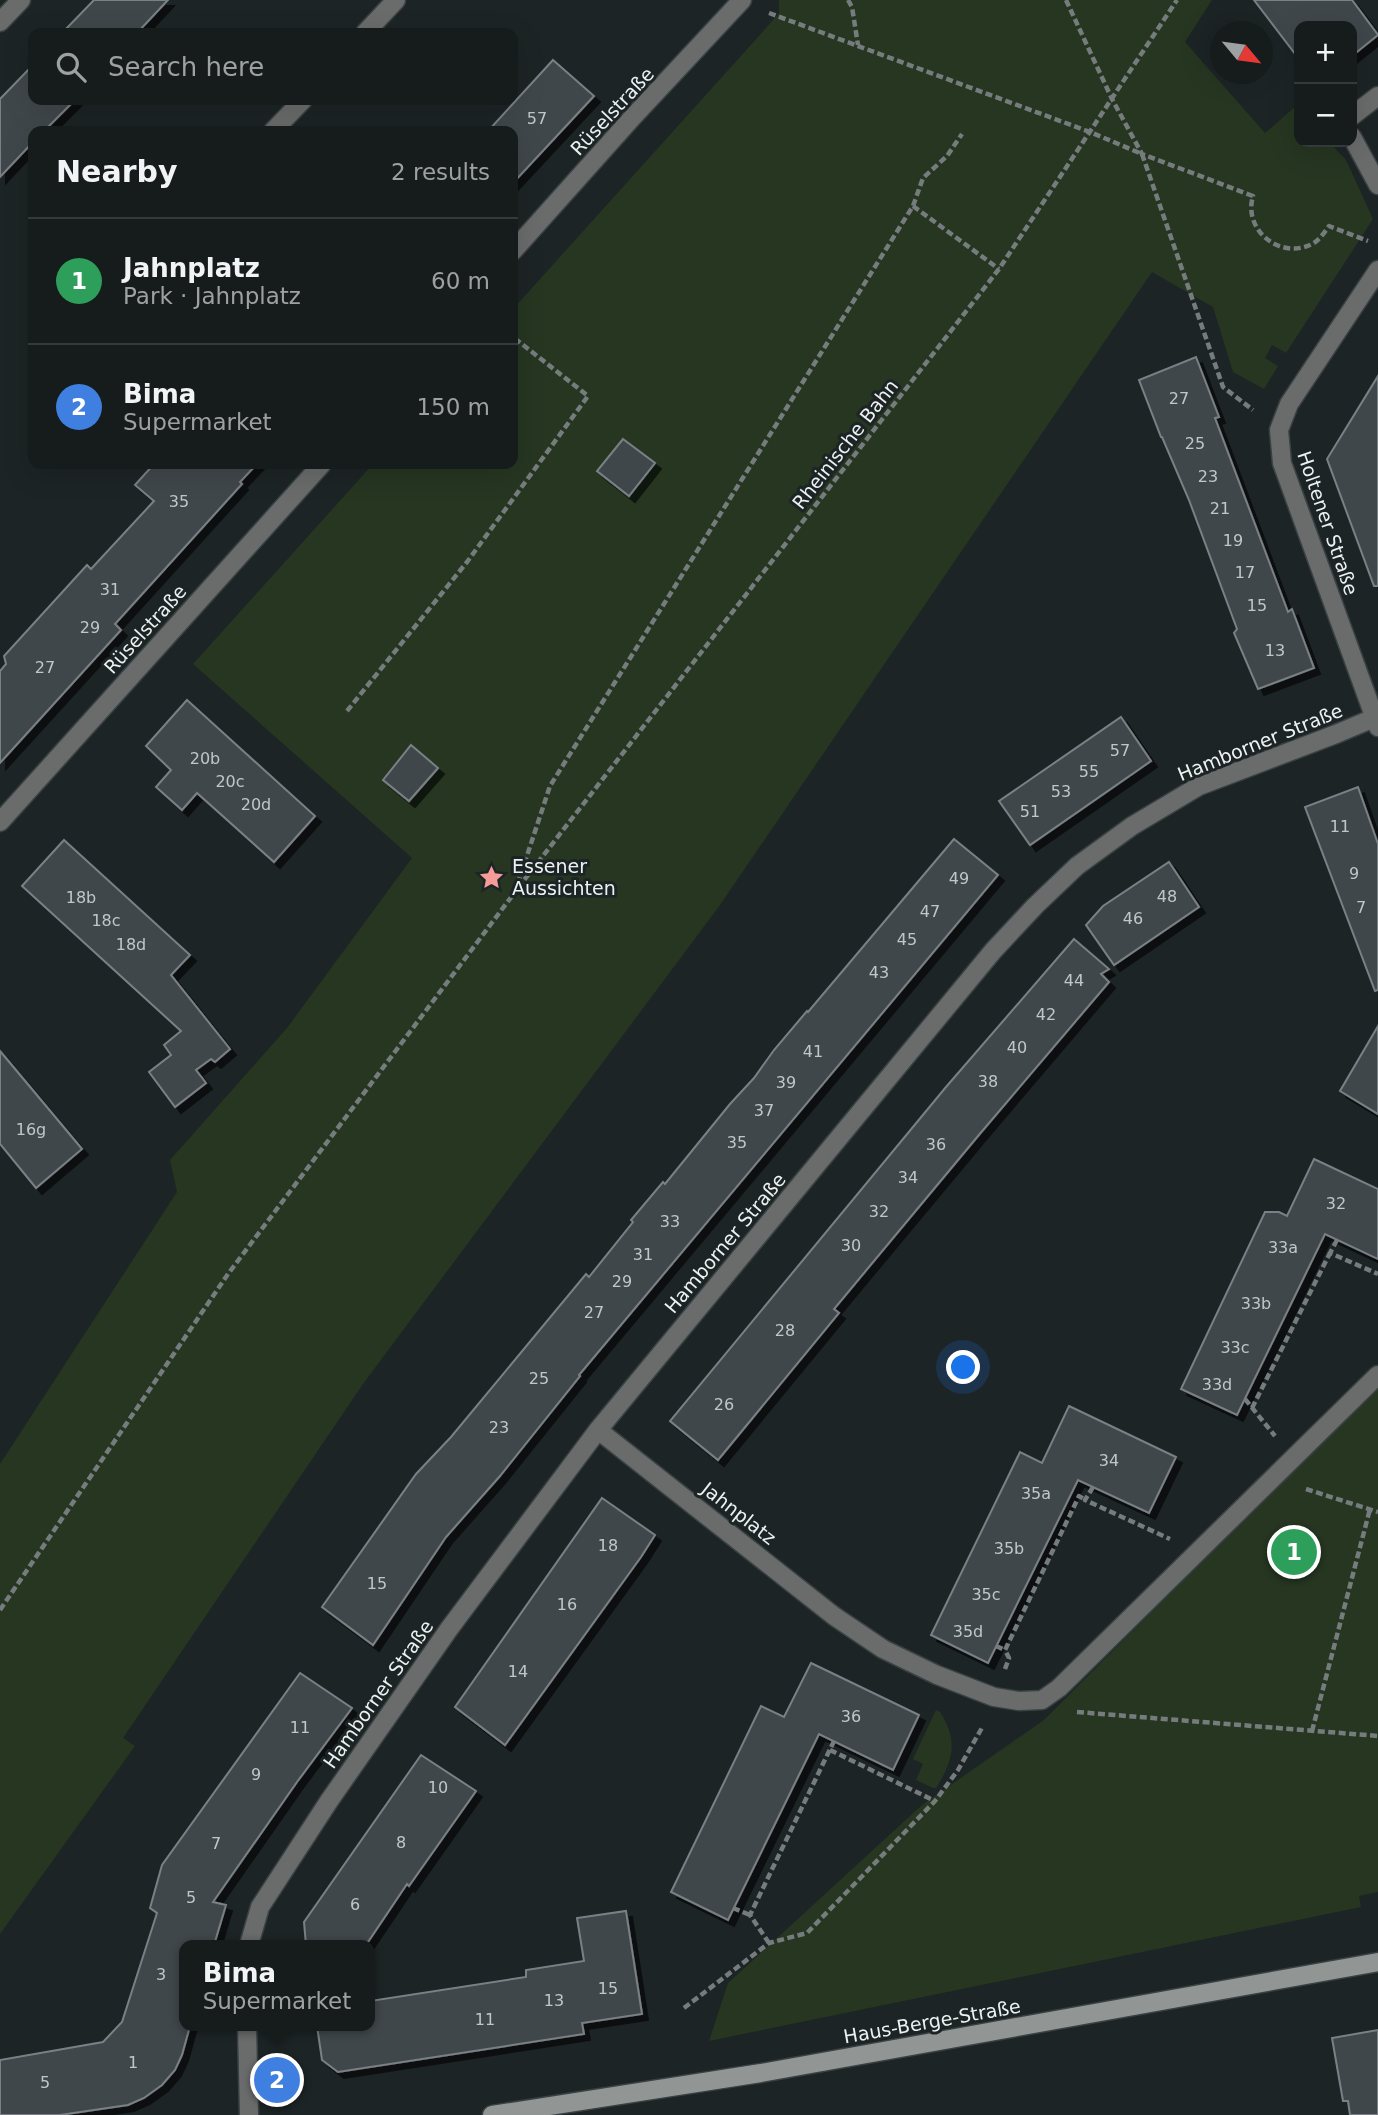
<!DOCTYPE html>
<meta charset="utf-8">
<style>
:root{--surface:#161b1c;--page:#1f2425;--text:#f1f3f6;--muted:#9ea1a3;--line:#35393b;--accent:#f59b98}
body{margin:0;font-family:"DejaVu Sans",sans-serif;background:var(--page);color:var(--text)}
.controls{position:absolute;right:21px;top:21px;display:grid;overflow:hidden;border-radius:14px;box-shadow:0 7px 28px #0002}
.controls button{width:63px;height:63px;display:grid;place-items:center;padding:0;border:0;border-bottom:2px solid var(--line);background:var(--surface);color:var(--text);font:35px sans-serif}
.compass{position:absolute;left:1210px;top:21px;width:63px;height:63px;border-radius:50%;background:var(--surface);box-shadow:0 7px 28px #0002;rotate:119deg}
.you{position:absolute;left:964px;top:1368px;width:24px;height:24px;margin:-18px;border:5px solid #fff;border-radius:50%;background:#1a73e8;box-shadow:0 0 0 10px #1a73e833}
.badge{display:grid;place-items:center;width:46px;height:46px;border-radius:50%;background:var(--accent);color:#fff;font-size:23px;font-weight:700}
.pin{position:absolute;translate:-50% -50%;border:4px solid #fff;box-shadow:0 2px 7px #0006}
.popup{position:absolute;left:179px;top:1940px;width:196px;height:91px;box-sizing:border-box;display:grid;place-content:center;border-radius:14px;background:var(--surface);filter:drop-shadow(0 2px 5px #0005);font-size:23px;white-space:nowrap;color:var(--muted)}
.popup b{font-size:26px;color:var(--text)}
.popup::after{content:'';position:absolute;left:50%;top:100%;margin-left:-14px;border:14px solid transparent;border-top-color:var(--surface)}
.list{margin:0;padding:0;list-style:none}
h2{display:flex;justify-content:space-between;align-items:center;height:91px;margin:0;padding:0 28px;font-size:30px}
h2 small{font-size:23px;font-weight:400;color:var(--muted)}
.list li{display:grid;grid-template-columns:46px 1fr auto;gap:21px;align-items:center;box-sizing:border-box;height:126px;padding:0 28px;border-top:2px solid var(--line)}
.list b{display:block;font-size:26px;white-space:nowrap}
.list p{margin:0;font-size:23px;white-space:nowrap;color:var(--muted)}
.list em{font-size:23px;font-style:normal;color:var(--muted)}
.icon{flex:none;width:38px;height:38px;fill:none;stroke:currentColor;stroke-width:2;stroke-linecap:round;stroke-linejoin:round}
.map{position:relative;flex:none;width:1378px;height:2115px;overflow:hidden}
.search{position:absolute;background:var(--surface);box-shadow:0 7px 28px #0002;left:28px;top:28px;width:490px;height:77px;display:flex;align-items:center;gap:18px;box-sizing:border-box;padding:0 24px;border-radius:14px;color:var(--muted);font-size:26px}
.panel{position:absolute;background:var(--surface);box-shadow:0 7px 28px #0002;left:28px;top:126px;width:490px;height:343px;border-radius:14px}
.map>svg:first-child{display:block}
</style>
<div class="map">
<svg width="1378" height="2115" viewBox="0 0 1378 2115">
<defs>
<filter id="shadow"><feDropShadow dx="6" dy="6" stdDeviation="0" flood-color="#0009"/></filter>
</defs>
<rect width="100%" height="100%" fill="#1d2425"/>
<g fill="#263621">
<polygon points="779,0 1212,0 1185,42 1265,133 1296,106 1299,109 1299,142 1329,142 1346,160 1373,219 1286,353 1272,345 1265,358 1278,366 1264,389 1233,372 1213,307 1152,272 720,905 363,1384 123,1738 135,1746 0,1934 0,1464 177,1192 170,1160 287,1028 412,858 193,664 373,464 513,464 513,309 758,37 779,13"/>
<polygon points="1378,1384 1378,1892 1359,1896 1361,1907 709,2041 728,1983 922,1805 1044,1720"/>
<path d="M936 1710 940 1712C958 1740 954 1760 936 1788H933L916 1780 923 1764 913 1759Z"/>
</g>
<g fill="#41474b" stroke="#7a8085" stroke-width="2" filter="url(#shadow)">
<polygon points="94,0 168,0 137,33 62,33"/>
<polygon points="1254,0 1352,0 1378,35 1352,56 1352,26 1299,26 1299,59"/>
<polygon points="553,60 594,96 513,183 513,131 488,131"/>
<polygon points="33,65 33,100 75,100 44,131 33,131 33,142 0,177 0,99"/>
<polygon points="1196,357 1219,417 1215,418 1288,612 1292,609 1314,668 1258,689 1234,633 1237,629 1189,500 1162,437 1161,437 1139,380"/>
<polygon points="1378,376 1378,586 1374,586 1327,459"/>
<polygon points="623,439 655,463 629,496 597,471"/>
<polygon points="154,464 257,464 240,482 242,484 115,624 121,630 0,763 0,671 6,664 4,656 87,565 91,569 154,501 135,485"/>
<polygon points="187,700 315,816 274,862 197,793 182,810 156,787 171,770 146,746"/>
<polygon points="1121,717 1151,761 1030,845 999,801"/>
<polygon points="411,745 438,768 409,801 383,780"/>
<polygon points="1358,787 1378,844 1378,990 1375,991 1305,807"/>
<polygon points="954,839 998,875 579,1375 580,1376 500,1476 446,1537 373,1645 322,1607 416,1474 451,1437 586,1274 589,1277 633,1222 631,1220 663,1182 665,1184 730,1104 754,1078 774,1050 807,1011 808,1012"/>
<polygon points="64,840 190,955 171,975 230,1049 215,1062 211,1059 196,1070 206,1083 175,1107 149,1072 171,1055 164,1045 181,1031 22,886"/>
<polygon points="1169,862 1199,907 1114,965 1086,925 1103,906"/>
<polygon points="1074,939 1109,969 1101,974 1109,982 978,1136 834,1309 839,1313 718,1460 670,1421 946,1087"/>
<polygon points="1378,1026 1378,1114 1340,1091"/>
<polygon points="0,1051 82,1149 36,1188 0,1144"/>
<polygon points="1314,1159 1378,1189 1378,1259 1325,1234 1237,1415 1181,1389 1265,1212 1279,1212 1287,1216"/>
<polygon points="1069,1406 1176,1457 1149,1513 1078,1480 988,1663 931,1635 1020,1452 1042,1463"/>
<polygon points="602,1498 655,1535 641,1557 505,1745 455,1707"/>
<polygon points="811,1663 919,1715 893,1770 819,1734 728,1920 671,1892 761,1706 784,1717"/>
<polygon points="300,1673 352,1708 297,1782 213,1902 226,1905 214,1945 184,1945 184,2026 190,2026 182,2055 175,2070 162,2085 144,2098 128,2105 60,2115 0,2115 0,2060 103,2042 122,2022 157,1913 150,1908 162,1865"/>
<polygon points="421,1755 476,1791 409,1886 407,1884 366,1945 306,1945 304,1922"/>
<polygon points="626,1911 642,2014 582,2023 584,2034 338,2072 322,2060 317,2026 370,2026 370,2001 526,1977 526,1970 584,1961 577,1918"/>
<polygon points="1378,2030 1378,2115 1350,2115 1348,2101 1343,2101 1332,2038"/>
</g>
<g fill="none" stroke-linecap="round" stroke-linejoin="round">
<defs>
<g id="service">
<polyline points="365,33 396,0"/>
<polyline points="1352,116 1378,96"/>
<polyline points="273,131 303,100"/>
<polyline points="1352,137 1378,185"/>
</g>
<g id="minor">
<polyline points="0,22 21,0"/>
<polyline points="513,251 631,119 742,0"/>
<polyline points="1378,270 1289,404 1279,430 1282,463 1378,727"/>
<polyline points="0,822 322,464"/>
<polyline points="598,1430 834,1616 883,1649 937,1675 994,1697 1019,1701 1042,1700 1059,1688 1378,1375"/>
<polyline points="249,1945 260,1907 329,1801 449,1629 598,1430 993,951 1035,906 1077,866 1132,826 1199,786 1336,734 1374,718"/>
<polyline points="247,2026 249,2115"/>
</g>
<polyline id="secondary" points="492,2115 761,2073 1378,1962"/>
</defs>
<use href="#service" stroke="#3a4142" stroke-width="21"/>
<use href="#minor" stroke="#3a4142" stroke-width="21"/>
<use href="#secondary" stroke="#3a4142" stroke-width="21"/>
<g stroke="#767c7d" stroke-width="4.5" stroke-dasharray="7 3.5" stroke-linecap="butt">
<polyline points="848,0 852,7 858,45"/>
<path d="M1066 0 1112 99 1142 154 1253 196C1243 229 1278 259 1310 245 1318 242 1324 233 1329 226L1368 241"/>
<polyline points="769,13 1090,132 1142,154 1223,387 1253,410"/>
<polyline points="913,206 999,269"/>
<polyline points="347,711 467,562 588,396 513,337"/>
<polyline points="518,888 999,269 1177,0"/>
<polyline points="1337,1240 1330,1253 1378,1274"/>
<polyline points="1245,1399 1275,1436"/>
<polyline points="1252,1408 1330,1253"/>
<polyline points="1093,1487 1085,1500 1170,1539"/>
<polyline points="1306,1489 1378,1512"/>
<polyline points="0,1610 228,1274 515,892 550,786 913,206 923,178 947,156 962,134"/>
<polyline points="996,1646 1005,1650"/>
<polyline points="1005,1669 1009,1658 1005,1650 1079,1496 1085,1500"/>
<polyline points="1077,1712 1378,1736"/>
<polyline points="1312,1731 1370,1509"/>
<polyline points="830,1750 935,1801"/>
<polyline points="733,1908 750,1915"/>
<polyline points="769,1943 750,1915 834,1741"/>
<polyline points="684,2008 769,1943 807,1933 935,1801 958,1770 983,1726"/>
</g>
<use href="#service" stroke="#696c6b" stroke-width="18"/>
<use href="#minor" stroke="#696c6b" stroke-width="18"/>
<use href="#secondary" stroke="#919694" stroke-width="18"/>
</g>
<defs>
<symbol id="sight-bare" viewBox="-9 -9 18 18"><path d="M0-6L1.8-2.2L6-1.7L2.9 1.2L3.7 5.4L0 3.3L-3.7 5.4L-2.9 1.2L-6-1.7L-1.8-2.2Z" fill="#f59b98" stroke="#1d2425" stroke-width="2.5" paint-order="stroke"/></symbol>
</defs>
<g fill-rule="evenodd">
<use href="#sight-bare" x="474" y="860" width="35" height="35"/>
</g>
<g text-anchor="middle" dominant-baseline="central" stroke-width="6" stroke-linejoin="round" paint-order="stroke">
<g font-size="16" fill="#c1c6c8">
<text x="537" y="118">57</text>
<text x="1179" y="398">27</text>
<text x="1195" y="443">25</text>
<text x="1208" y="476">23</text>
<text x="179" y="501">35</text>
<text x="1220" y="508">21</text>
<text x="1233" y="540">19</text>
<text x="1245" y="572">17</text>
<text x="110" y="589">31</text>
<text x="1257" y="605">15</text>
<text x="90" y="627">29</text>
<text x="1275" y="650">13</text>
<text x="45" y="667">27</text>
<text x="1120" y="750">57</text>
<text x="205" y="758">20b</text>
<text x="1089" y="771">55</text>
<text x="230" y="781">20c</text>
<text x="1061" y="791">53</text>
<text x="256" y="804">20d</text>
<text x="1030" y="811">51</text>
<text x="1340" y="826">11</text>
<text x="1354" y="873">9</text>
<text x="959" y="878">49</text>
<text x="1167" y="896">48</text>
<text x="81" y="897">18b</text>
<text x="1361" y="907">7</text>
<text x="930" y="911">47</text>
<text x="1133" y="918">46</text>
<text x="106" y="920">18c</text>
<text x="907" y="939">45</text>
<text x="131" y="944">18d</text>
<text x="879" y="972">43</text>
<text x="1074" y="980">44</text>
<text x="1046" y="1014">42</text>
<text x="1017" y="1047">40</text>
<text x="813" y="1051">41</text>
<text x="988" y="1081">38</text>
<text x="786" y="1082">39</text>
<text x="764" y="1110">37</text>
<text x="31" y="1129">16g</text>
<text x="737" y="1142">35</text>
<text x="936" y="1144">36</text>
<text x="908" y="1177">34</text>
<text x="1336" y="1203">32</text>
<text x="879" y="1211">32</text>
<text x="670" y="1221">33</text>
<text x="851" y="1245">30</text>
<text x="1283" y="1247">33a</text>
<text x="643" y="1254">31</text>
<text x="622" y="1281">29</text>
<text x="1256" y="1303">33b</text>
<text x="594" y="1312">27</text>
<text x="785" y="1330">28</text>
<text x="1235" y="1347">33c</text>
<text x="539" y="1378">25</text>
<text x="1217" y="1384">33d</text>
<text x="724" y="1404">26</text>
<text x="499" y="1427">23</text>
<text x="1109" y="1460">34</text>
<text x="1036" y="1493">35a</text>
<text x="608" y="1545">18</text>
<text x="1009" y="1548">35b</text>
<text x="377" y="1583">15</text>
<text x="986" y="1594">35c</text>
<text x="567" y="1604">16</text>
<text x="968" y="1631">35d</text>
<text x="518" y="1671">14</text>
<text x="851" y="1716">36</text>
<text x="300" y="1727">11</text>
<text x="256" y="1774">9</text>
<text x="438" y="1787">10</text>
<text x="401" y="1842">8</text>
<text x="216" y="1843">7</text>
<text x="191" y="1897">5</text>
<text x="355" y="1904">6</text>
<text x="161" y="1974">3</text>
<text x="608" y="1988">15</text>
<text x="554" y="2000">13</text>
<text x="485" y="2019">11</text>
<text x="133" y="2062">1</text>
<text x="45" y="2082">5</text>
</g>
<g font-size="19" fill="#ecf1f1" stroke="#1d2425">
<text transform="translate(612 111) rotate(-47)">Rüselstraße</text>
<text transform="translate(845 444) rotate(-52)">Rheinische Bahn</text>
<text transform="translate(1328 523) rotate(71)">Holtener Straße</text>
<text transform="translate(145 629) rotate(-48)">Rüselstraße</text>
<text transform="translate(1260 742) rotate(-22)">Hamborner Straße</text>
<text transform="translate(725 1243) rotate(-50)">Hamborner Straße</text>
<text transform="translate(739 1513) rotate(38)">Jahnplatz</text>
<text transform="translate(378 1694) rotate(-55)">Hamborner Straße</text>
<text transform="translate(932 2021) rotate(-10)">Haus-Berge-Straße</text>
</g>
<g font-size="19" fill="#ecf1f1" stroke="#1d2425" text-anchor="start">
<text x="512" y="866">Essener<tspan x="512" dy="22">Aussichten</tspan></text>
</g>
</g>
</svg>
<div class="controls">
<button>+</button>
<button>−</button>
</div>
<svg class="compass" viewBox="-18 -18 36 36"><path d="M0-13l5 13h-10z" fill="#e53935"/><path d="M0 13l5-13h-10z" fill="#9ea1a3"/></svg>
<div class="you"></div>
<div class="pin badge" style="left:1294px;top:1552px;background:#2e9e5b">1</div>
<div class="pin badge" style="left:277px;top:2080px;background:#3f7fe0">2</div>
<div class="popup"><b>Bima</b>Supermarket</div>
<div class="search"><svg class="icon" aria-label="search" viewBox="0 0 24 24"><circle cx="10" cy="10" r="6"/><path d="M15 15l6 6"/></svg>Search here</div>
<section class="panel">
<h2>Nearby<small>2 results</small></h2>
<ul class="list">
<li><span class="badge" style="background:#2e9e5b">1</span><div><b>Jahnplatz</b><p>Park · Jahnplatz</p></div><em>60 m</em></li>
<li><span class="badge" style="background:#3f7fe0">2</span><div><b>Bima</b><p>Supermarket</p></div><em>150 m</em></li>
</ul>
</section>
</div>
